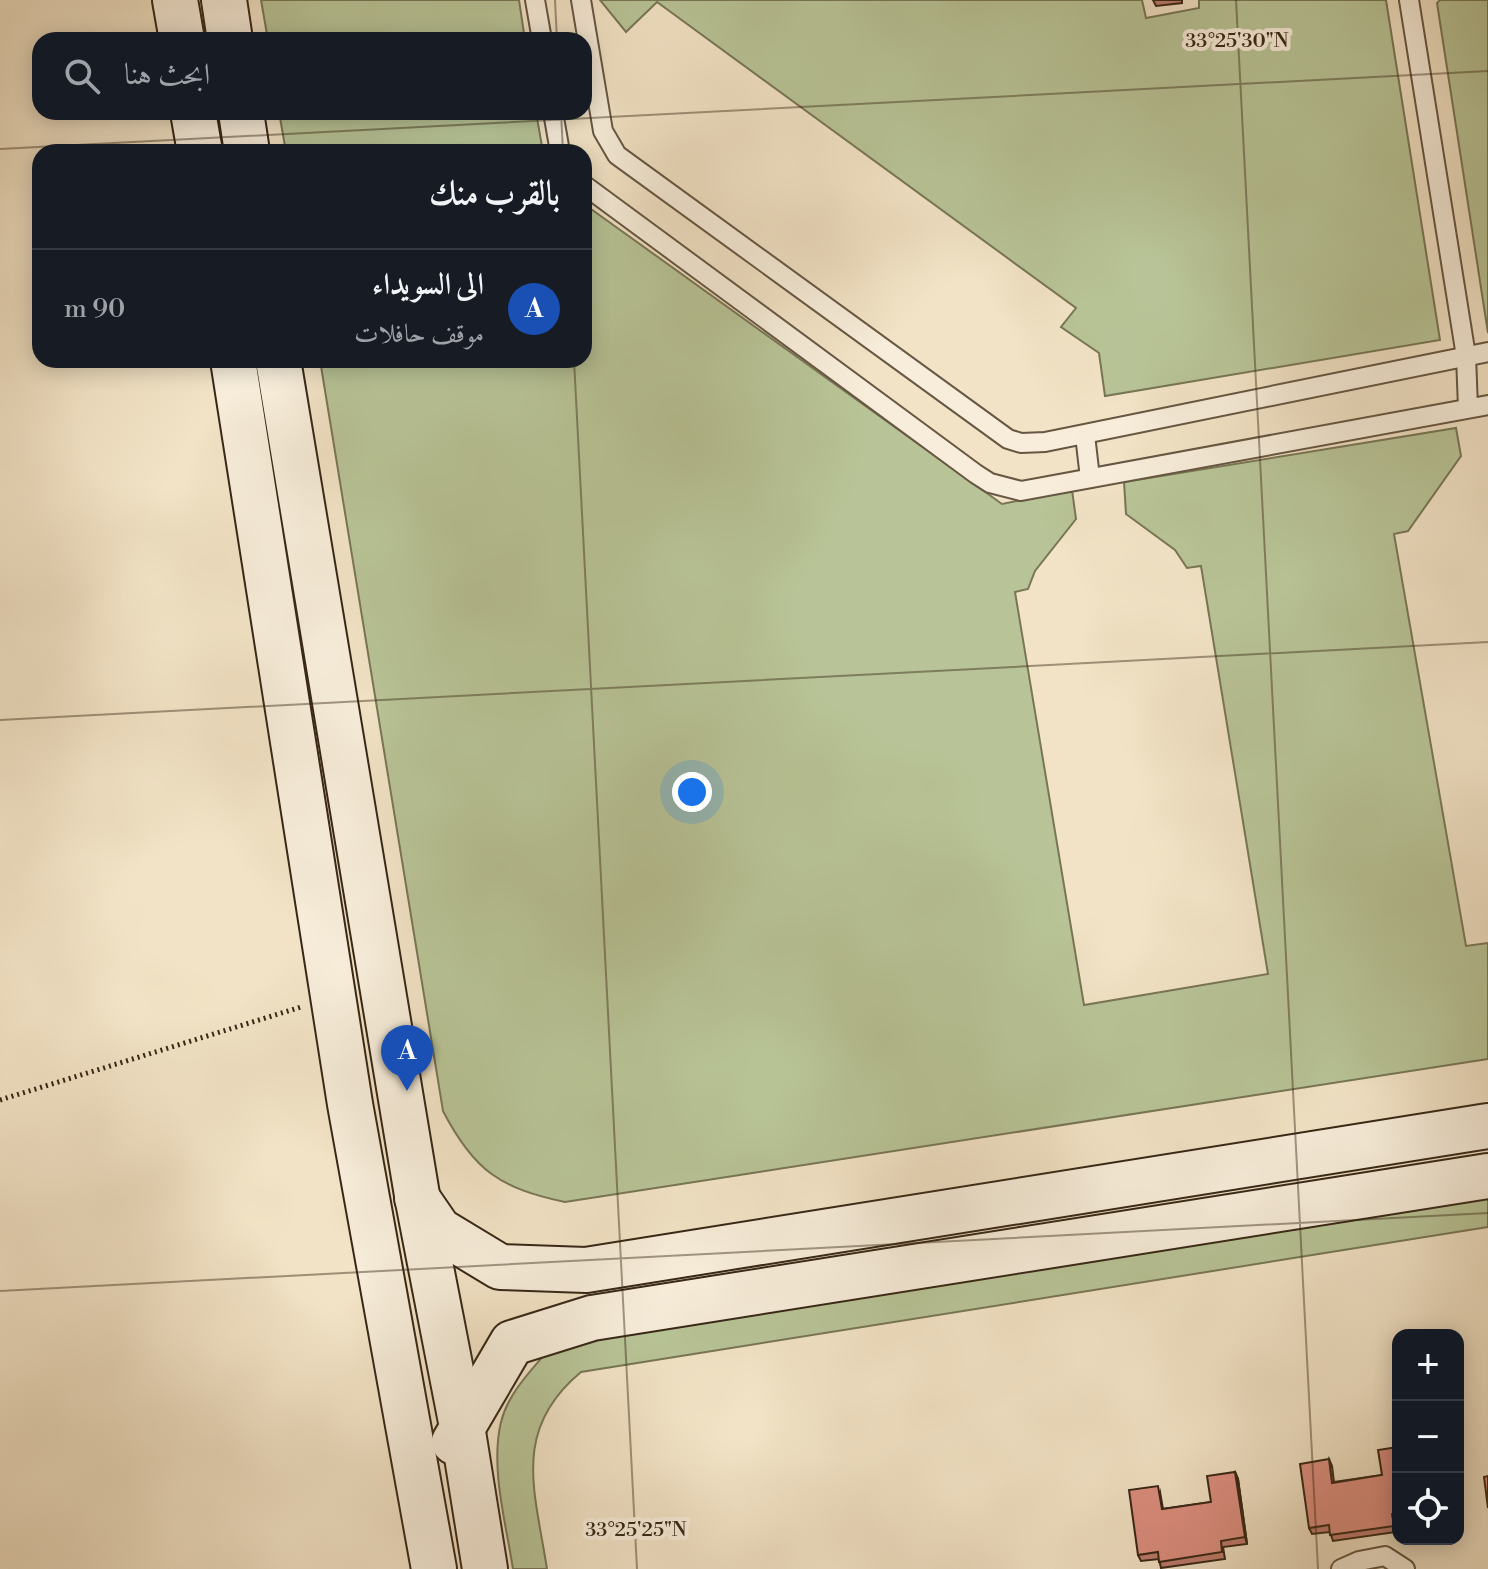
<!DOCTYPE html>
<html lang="ar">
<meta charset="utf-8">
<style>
:root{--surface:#171b24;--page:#242831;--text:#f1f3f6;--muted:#9ea1a6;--line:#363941;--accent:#8c9099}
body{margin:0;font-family:"Libre Bodoni",Amiri,serif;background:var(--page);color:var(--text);direction:rtl}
.controls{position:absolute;right:24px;bottom:24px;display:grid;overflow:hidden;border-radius:16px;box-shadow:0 4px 20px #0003}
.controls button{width:72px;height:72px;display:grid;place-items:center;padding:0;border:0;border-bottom:2px solid var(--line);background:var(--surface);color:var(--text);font:40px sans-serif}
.you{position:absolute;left:692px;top:792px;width:28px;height:28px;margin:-20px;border:6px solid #fff;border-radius:50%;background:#1a73e8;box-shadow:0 0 0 12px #1a73e833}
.badge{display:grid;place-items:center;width:52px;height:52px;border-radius:50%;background:var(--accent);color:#fff;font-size:26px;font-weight:700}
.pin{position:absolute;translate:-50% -66px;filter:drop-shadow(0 2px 4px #0008)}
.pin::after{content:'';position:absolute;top:42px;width:28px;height:24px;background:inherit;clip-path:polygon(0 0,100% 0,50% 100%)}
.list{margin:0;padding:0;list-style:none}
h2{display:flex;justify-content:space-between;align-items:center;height:104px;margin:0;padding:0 32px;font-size:34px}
h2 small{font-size:26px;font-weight:400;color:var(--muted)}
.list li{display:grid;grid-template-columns:52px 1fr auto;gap:24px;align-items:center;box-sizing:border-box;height:120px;padding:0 32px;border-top:2px solid var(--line)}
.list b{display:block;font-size:30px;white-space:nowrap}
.list p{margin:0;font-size:26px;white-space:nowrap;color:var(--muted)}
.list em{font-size:26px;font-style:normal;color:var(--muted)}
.icon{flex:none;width:44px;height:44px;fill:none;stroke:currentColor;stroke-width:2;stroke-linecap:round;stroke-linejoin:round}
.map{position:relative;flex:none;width:1488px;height:1569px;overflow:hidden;direction:ltr}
.search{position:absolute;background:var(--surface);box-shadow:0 4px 20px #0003;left:32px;top:32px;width:560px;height:88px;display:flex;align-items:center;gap:20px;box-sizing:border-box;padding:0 28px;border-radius:24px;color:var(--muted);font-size:30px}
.panel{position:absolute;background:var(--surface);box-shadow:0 4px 20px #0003;left:32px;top:144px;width:560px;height:224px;border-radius:24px;direction:rtl}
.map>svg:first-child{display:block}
</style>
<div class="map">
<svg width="1488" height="1569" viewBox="0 0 1488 1569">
<rect width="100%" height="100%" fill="#f2e3c6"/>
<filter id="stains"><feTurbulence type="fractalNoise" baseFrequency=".0025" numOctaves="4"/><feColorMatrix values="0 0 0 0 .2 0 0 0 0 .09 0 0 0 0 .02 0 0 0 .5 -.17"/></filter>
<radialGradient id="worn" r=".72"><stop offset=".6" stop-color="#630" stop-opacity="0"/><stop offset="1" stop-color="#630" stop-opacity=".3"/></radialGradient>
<g fill="#b8c497" stroke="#787656" stroke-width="2">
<polygon points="261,0 519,0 525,40 268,40"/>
<polygon points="600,0 1142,0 1146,18 1199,8 1199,0 1386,0 1440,340 1105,396 1099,353 1061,327 1076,308 657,2 626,32"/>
<polygon points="1440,0 1488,0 1488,333 1437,3"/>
<polygon points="279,112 536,112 543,152 286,152"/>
<path d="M584 204 1002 504 1072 490 1076 519 1035 571 1028 589 1015 592 1084 1005 1268 974 1201 566 1187 568 1175 550 1126 514 1124 482 1456 428 1461 456 1408 531 1394 534 1466 946 1488 943V1059L565 1202C500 1188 474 1171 443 1111L320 360H584Z"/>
<path d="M1488 1186V1227L581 1372C511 1430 535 1491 547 1569H513C506 1523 490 1468 501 1422 508 1393 533 1368 552 1346Z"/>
</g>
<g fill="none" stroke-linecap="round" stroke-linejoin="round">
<defs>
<g id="lane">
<polyline points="535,0 542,40"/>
<polyline points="581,0 603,131 617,155 1008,439 1021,443 1045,442 1488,352"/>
<polyline points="1409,0 1466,356 1468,408"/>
<polyline points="553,112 560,152"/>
<polyline points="584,185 976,474 990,483 1021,491 1488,405"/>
<polyline points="1085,435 1090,478"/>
<polyline points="1341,1569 1359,1561 1385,1556 1405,1569"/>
</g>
<g id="secondary">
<polyline points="175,0 182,40"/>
<polyline points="224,0 230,40"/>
<polyline points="193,112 200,152"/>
<polyline points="241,112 247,152"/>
<polyline points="233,360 350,1104 434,1569"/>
<polyline points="278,360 418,1201 463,1432 485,1569"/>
<polyline points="417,1198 439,1230 500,1267 586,1270 1488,1126"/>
<polyline points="454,1442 512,1343 592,1318 1488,1176"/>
</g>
</defs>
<use href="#lane" stroke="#665642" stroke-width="22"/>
<use href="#secondary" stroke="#372716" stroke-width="48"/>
<polyline stroke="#372716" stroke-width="5" stroke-dasharray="2 4" stroke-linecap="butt" points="0,1100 301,1007"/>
<use href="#lane" stroke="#f7edda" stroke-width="18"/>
<use href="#secondary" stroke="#f7edda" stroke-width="44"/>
</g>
<g fill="#be7b6f" stroke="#372716" stroke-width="2">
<polygon points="1153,0 1182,0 1182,3 1156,6"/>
<polygon points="1398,1447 1398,1520 1394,1520 1396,1532 1333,1541 1330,1532 1312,1534 1309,1528 1329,1459 1332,1466 1334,1482 1382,1475"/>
<polygon points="1235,1472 1238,1479 1247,1544 1223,1547 1225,1559 1161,1568 1159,1559 1141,1561 1138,1555 1160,1492 1163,1509 1211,1502"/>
</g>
<polygon fill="#9b645a" stroke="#372716" stroke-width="2" points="1235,1472 1238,1479 1247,1544 1245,1537"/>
<g fill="#dd8f81" stroke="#372716" stroke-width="2">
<polygon points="1398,1447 1398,1513 1392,1514 1394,1526 1330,1535 1329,1525 1309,1528 1300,1464 1329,1459 1332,1483 1382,1475 1378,1450"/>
<polygon points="1235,1472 1245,1537 1221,1541 1222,1552 1159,1562 1158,1552 1138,1555 1129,1490 1158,1486 1162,1509 1211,1502 1207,1476"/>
<polygon points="1488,1476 1488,1508 1484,1477"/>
</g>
<path fill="none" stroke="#372716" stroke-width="2" stroke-opacity="0.45" d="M555 0 557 40M1236 0 1318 1569M561 112 563 152M0 149 1488 71M574 360 637 1569M0 720 1488 642M0 1291 1488 1213"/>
<g font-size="20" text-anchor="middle" fill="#372716" stroke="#f7edda" stroke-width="8" stroke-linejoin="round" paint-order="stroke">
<text x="1237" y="47">33°25'30"N</text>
<text x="636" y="1536">33°25'25"N</text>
</g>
<rect width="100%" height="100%" filter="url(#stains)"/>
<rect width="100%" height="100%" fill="url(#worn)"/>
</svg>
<div class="controls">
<button>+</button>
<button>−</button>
<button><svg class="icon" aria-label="locate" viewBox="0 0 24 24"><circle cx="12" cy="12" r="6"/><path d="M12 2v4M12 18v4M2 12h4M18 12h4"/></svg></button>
</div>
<div class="you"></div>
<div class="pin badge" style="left:407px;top:1091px;background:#1a4fb4">A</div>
<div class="search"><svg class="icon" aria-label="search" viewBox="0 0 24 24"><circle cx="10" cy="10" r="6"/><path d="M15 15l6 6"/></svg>ابحث هنا</div>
<section class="panel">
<h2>بالقرب منك<small></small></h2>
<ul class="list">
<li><span class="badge" style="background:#1a4fb4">A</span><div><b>الى السويداء</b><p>موقف حافلات</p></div><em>90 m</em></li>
</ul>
</section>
</div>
